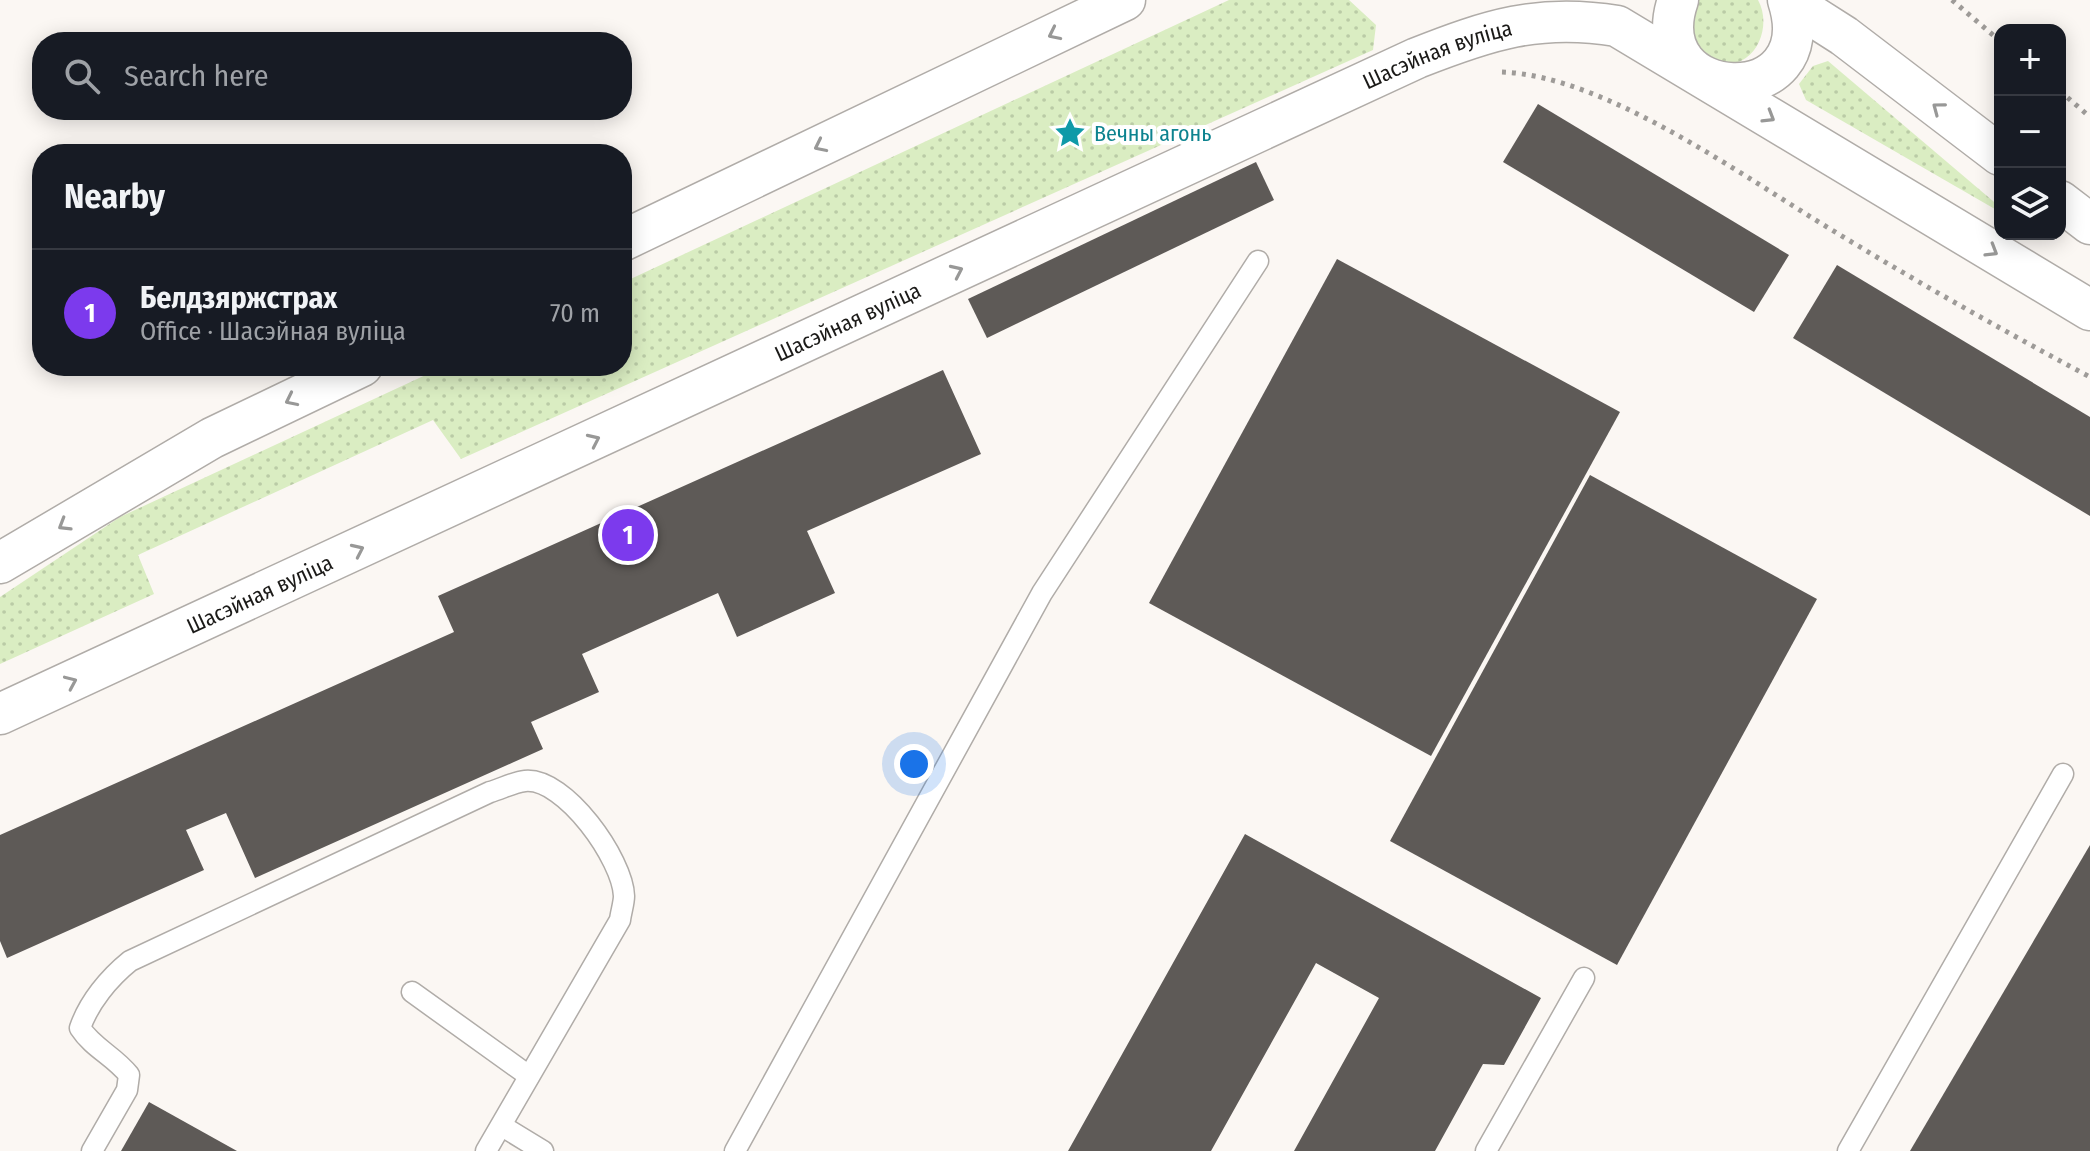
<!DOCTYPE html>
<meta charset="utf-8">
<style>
:root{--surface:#171b24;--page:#20242c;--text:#f1f3f6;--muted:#9ea1a6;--line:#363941;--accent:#7c3aed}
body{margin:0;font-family:"Fira Sans Condensed",sans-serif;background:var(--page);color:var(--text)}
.controls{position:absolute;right:24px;top:24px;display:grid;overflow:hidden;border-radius:16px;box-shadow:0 4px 20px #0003}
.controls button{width:72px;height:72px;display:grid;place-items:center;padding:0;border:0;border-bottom:2px solid var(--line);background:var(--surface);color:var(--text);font:40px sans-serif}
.you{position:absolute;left:914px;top:764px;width:28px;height:28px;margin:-20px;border:6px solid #fff;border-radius:50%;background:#1a73e8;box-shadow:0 0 0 12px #1a73e833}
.badge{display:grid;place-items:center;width:52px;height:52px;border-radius:50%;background:var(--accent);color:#fff;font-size:26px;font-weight:700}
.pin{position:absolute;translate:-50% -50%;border:4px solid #fff;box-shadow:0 2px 8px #0006}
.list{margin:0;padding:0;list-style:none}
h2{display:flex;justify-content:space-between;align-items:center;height:104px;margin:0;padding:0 32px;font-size:34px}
h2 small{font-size:26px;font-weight:400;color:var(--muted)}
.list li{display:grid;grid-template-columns:52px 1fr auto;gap:24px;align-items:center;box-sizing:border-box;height:128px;padding:0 32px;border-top:2px solid var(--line)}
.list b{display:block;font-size:30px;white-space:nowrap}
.list p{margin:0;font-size:26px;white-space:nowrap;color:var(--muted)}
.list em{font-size:26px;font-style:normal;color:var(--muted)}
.icon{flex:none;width:44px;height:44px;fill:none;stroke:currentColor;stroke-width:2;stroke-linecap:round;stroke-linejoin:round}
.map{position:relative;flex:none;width:2090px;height:1151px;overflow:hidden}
.search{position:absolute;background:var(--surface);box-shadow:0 4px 20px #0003;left:32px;top:32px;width:600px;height:88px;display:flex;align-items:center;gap:20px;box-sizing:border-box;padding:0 28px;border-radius:32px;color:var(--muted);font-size:30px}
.panel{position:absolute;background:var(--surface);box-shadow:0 4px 20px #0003;left:32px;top:144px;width:600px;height:232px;border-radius:32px}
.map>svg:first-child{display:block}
</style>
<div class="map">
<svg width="2090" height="1151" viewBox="0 0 2090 1151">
<defs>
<pattern id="grass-dots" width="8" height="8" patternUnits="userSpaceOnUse" patternTransform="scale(2)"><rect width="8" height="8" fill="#daedc2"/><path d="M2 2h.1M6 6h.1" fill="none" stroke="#bacba6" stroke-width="1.8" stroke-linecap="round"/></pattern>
</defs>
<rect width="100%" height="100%" fill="#fbf7f3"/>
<g fill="url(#grass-dots)">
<polygon points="1229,0 1349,0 1376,25 1373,50 461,459 433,420 138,555 154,594 0,664 0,597 120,517 445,366 622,366 622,283"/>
<path d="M1691 0H1758C1774 29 1753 73 1715 63 1708 61 1700 53 1693 49Z"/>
<polygon points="1828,61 2000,207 2000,212 1806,100 1799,84 1813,66"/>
</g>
<g fill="#5e5a57">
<polygon points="1538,104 1789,255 1754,312 1503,162"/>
<polygon points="1256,162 1274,200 987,338 968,299"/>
<polygon points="1337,259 1620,412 1431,756 1149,603"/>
<polygon points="1837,265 2090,417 2090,516 1793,338"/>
<polygon points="943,370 981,454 807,531 835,593 737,637 718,593 582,654 599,692 531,722 543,749 255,878 226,813 186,830 204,870 7,958 0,941 0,835 454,632 438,596"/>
<polygon points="1590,475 1817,599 1617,965 1390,841"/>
<polygon points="1245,834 1541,998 1504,1065 1483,1064 1435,1151 1294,1151 1379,998 1316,963 1211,1151 1068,1151"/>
<polygon points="2090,845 2090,1151 1910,1151"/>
<polygon points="149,1102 237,1151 121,1151"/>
</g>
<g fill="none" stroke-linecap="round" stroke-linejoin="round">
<defs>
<g id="service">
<polyline points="412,992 529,1076"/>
<polyline points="502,1126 543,1151"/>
<path d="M92 1151 127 1090 129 1075C114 1056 93 1048 80 1028 89 1002 109 978 130 961L490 792C501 789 514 782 525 781 565 777 623 860 624 896 624 903 621 912 620 920L486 1151"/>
<polyline points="735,1151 1042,593 1258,261"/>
<polyline points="1486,1151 1584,978"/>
<polyline points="1848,1151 2063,774"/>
</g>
<g id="minor">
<path d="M1678 0C1641 107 1825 115 1788 0"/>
<polyline points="1789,1 1844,36 2000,155"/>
<polyline points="2060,201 2090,224"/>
<polyline points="622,241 1125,0"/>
<polyline points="0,563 212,438 362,366"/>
<path id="s1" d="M0 714 1417 58C1488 30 1539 13 1617 26L2090 310"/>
</g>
</defs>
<use href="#service" stroke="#b0aca8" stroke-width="23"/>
<use href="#minor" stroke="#b0aca8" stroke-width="43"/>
<g stroke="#9e9b98" stroke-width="5" stroke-dasharray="4 6" stroke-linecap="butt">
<polyline points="1952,0 2000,41"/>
<path d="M1502 72C1606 76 1742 176 1832 230 1917 282 2002 330 2090 377"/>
<polyline points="2060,91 2090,117"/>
</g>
<use href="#service" stroke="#fff" stroke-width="20"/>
<use href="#minor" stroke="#fff" stroke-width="40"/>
</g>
<defs><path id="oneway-chevron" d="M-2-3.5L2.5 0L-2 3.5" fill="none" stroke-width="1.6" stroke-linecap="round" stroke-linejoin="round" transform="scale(2)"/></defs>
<g stroke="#989897">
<use href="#oneway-chevron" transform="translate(1054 34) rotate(154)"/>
<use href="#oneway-chevron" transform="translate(1938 108) rotate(-143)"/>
<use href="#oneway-chevron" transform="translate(1769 117) rotate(31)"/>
<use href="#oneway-chevron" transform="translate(820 146) rotate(154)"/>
<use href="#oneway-chevron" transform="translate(1992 251) rotate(31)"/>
<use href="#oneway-chevron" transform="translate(957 271) rotate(-25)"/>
<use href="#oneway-chevron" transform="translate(291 400) rotate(154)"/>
<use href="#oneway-chevron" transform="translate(594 440) rotate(-25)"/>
<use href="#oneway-chevron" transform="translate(64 525) rotate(149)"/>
<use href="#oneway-chevron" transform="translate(358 550) rotate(-25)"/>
<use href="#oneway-chevron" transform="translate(71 682) rotate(-24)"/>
</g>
<defs>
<symbol id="sight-bare" viewBox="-9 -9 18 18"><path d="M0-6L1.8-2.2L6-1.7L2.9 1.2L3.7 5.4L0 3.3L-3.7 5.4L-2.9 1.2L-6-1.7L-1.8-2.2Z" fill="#0f9aa8" stroke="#fff" stroke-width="2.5" paint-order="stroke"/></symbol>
</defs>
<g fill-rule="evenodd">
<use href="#sight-bare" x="1048" y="111" width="44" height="44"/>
</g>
<g text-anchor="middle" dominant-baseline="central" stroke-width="8" stroke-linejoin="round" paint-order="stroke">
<g font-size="22" fill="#1b1a18" stroke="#fff">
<text stroke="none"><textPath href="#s1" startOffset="1582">Шасэйная вуліца</textPath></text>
<text stroke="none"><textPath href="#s1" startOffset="934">Шасэйная вуліца</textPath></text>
<text stroke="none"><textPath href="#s1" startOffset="286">Шасэйная вуліца</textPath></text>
</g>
<g font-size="22" fill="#0d838f" stroke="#fff" text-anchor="start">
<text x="1094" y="133">Вечны агонь</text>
</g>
</g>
</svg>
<div class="controls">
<button>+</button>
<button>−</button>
<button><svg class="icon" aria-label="layers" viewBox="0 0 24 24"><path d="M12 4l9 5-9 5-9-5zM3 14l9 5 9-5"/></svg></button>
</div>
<div class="you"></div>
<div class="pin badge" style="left:628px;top:535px">1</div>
<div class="search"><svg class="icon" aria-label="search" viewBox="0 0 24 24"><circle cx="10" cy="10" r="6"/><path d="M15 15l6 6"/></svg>Search here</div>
<section class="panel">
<h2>Nearby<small></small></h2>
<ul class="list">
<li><span class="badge">1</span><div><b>Белдзяржстрах</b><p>Office · Шасэйная вуліца</p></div><em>70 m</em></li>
</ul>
</section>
</div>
